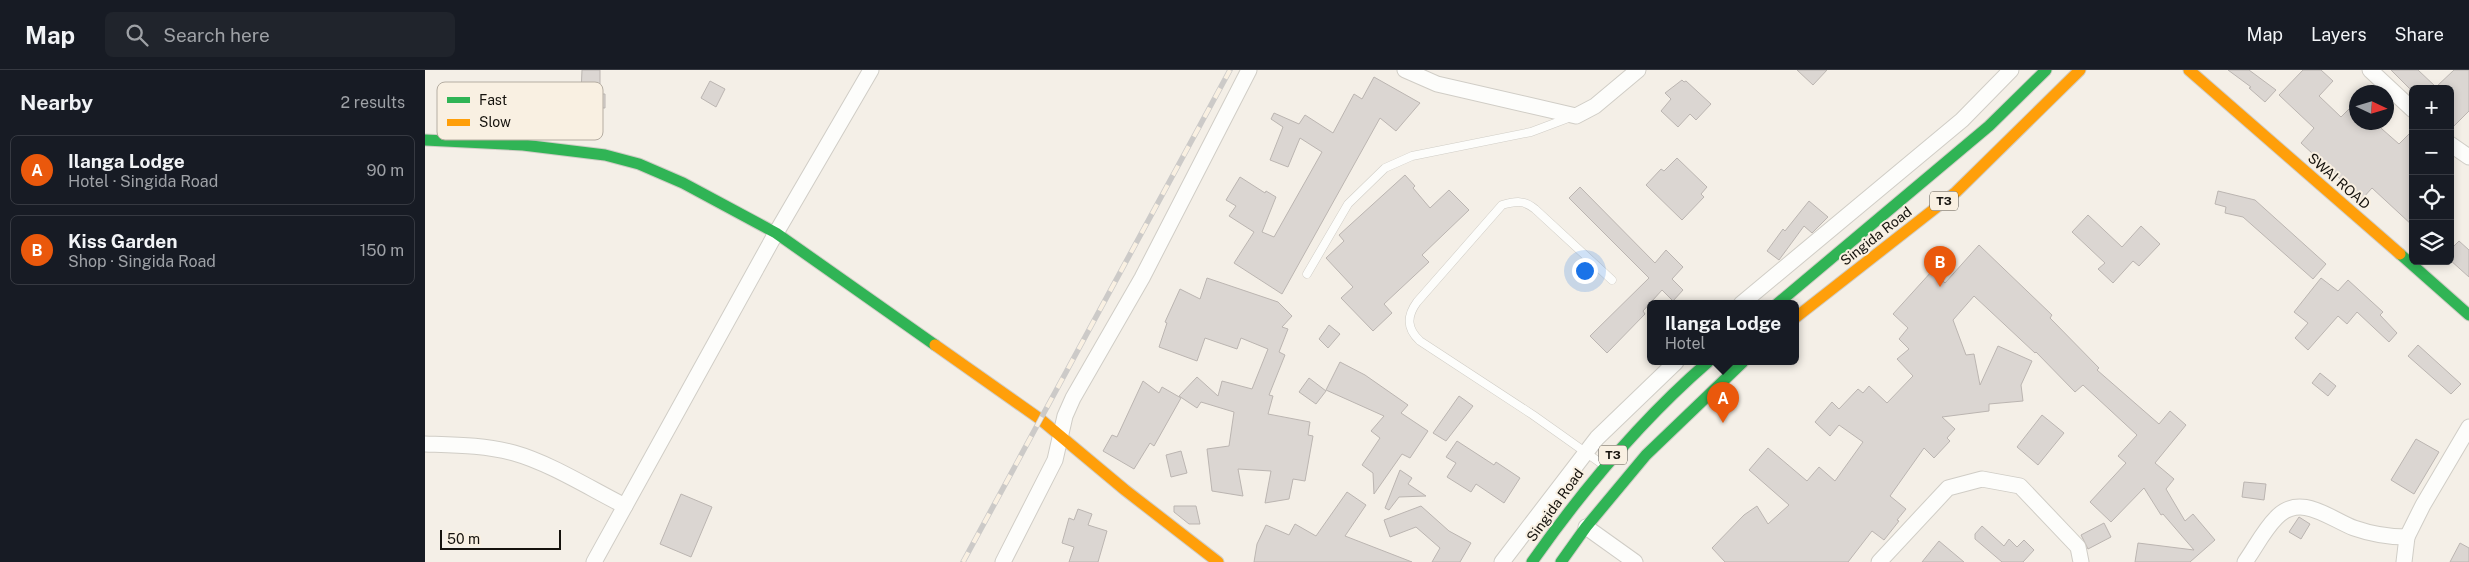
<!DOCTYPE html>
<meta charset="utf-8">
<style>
:root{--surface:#171b24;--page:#20242c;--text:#f1f3f6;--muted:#9ea1a6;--line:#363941;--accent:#ea580c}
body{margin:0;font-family:"Public Sans",sans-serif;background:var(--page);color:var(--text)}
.controls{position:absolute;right:15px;top:15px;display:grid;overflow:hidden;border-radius:8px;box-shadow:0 2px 8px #0003}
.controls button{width:45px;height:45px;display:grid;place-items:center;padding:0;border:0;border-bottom:1px solid var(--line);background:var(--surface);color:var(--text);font:25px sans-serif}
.compass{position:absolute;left:1924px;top:15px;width:45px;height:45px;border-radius:50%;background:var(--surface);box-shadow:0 2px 8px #0003;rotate:94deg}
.scale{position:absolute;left:15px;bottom:12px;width:121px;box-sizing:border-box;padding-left:5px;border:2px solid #15120d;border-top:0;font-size:14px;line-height:18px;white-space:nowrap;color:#15120d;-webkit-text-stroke:4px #f9f0e2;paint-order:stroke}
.you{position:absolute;left:1159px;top:200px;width:18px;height:18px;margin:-12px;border:4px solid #fff;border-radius:50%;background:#1a73e8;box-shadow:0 0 0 8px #1a73e833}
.badge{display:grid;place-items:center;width:32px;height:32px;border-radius:50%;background:var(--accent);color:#fff;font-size:16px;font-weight:700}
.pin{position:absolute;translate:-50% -41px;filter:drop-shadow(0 1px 2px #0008)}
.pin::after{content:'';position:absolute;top:26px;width:18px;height:15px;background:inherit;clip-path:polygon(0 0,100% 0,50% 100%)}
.popup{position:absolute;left:1222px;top:230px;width:152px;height:65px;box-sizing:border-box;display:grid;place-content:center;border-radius:8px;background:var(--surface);filter:drop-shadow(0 1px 4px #0005);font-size:16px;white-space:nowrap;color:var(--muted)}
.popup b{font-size:19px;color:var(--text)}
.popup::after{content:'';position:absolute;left:50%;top:100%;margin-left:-10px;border:10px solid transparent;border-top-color:var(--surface)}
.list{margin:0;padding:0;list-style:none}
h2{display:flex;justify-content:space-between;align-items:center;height:65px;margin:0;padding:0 20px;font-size:21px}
h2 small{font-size:16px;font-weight:400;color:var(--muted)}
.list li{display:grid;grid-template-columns:32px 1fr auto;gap:15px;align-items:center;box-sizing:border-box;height:70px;margin:0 10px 10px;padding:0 10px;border:1px solid var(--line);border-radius:8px}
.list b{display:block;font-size:19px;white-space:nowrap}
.list p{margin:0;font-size:16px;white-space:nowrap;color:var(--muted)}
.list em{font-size:16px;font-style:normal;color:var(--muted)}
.icon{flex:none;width:28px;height:28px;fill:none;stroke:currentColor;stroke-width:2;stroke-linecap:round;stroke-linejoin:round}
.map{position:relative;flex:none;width:2044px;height:492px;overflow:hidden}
header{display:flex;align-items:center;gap:30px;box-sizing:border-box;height:70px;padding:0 25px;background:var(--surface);border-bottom:1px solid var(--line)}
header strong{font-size:24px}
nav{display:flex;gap:28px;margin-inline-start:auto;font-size:18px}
.search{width:350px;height:45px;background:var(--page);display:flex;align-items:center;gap:12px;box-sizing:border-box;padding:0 18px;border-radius:8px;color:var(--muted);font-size:19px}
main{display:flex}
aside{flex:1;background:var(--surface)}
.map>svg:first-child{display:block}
</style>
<header>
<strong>Map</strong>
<div class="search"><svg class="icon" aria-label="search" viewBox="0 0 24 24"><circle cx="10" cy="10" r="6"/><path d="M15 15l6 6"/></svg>Search here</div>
<nav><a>Map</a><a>Layers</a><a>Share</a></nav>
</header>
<main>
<aside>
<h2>Nearby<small>2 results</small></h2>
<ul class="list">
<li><span class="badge">A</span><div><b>Ilanga Lodge</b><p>Hotel · Singida Road</p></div><em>90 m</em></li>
<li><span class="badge">B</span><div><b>Kiss Garden</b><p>Shop · Singida Road</p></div><em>150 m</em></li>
</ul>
</aside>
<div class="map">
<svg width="2044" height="492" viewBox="0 0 2044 492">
<rect width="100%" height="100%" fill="#f4efe7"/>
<g fill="#dbd6d2" stroke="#bbb5b1">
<polygon points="157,0 175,0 175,24 180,24 180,38 152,37 152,23 156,23"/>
<polygon points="1372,0 1402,0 1388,15"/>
<polygon points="1803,0 1824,0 1851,20 1840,32 1824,18 1826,17"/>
<polygon points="1878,0 1896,0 1908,11 1894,26 1916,47 1932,31 1932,52 1949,52 1974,74 1988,60 1988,156 1947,118 1937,129 1876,73 1889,58 1854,25"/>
<polygon points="1966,0 1993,0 2011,17 2029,0 2044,0 2044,41 2025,60 2025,19 1985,19"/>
<polygon points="949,7 995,33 971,61 955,48 857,224 809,193 829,162 804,146 811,136 801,130 815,107 840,123 841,121 851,127 837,162 849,167 897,82 875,68 863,97 845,90 858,57 846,49 849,43 874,54 880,45 908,63 929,24 937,29"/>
<polygon points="1257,10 1259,12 1261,11 1286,34 1271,50 1265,44 1253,57 1236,41 1246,29 1240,23"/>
<polygon points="285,11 300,19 291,37 276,28"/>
<polygon points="1252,88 1282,117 1276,124 1279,127 1257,150 1221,115 1236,99 1239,101"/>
<polygon points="980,105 990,116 988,118 1005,138 1024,120 1044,140 997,185 1004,192 959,234 967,243 948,261 916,228 928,217 901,188 919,171 914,165"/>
<polygon points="1155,117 1230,193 1241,180 1258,197 1247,209 1258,220 1248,231 1237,220 1218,241 1220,244 1182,283 1165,266 1224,208 1144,128"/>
<polygon points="1793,121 1830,130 1901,194 1888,209 1818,147 1800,143 1801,137 1790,134"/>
<polygon points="1384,131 1403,147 1387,163 1379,156 1354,190 1342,181 1358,159 1360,161"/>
<polygon points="1663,145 1697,177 1716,156 1735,174 1714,196 1708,191 1688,213 1673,199 1680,193 1647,162"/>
<polygon points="2034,171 2044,180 2044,207 2025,190 2025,180"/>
<polygon points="1554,175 1627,245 1625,248 1674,298 1672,300 1734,354 1745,341 1761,355 1730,393 1749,409 1741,419 1760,451 1768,444 1790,470 1765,492 1710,492 1713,473 1769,480 1738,444 1736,445 1719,418 1686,452 1665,432 1701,393 1693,386 1712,365 1658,315 1650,322 1611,282 1610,283 1549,226 1528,250 1541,285 1549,284 1555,315 1573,276 1607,291 1596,315 1598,331 1564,334 1564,341 1517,347 1530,359 1522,368 1525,371 1509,388 1499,378 1465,426 1481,439 1472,450 1474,451 1459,470 1447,461 1423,492 1300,492 1287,478 1319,445 1332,436 1343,454 1364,435 1324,400 1343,378 1382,411 1394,397 1410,411 1438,372 1414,355 1405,366 1390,352 1407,332 1414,339 1433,319 1438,323 1444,316 1462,333 1488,306 1472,289 1484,279 1474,269 1483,258 1468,244 1507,201 1520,213"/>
<polygon points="782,208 853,232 867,246 857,257 863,259 854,282 860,285 844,325 848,326 843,344 885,352 883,365 888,366 880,411 868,409 864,429 840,433 846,401 813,399 818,426 787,421 782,379 804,376 809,342 776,332 772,338 754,326 772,307 793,326 797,311 827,319 843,279 816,268 812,279 780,268 772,291 734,277 742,253 740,252 755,219 775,229"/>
<polygon points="1896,208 1913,221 1923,210 1958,242 1955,245 1972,263 1964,272 1932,242 1922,254 1913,246 1883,280 1870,268 1883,253 1869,242"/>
<polygon points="904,255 915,264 903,278 894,269"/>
<polygon points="1993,275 2036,314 2026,324 1983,286"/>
<polygon points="915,292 940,305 983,335 976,343 1003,361 985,388 977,384 949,424 948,403 937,395 955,368 946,361 959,346 901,320"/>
<polygon points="1895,303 1911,316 1903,326 1887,313"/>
<polygon points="884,308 901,321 891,334 874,322"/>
<polygon points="718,311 734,323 737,317 756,328 729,376 725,373 709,399 678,381 687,365 692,367"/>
<polygon points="1034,326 1048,336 1021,371 1008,363"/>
<polygon points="1617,345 1639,363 1613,395 1592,377"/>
<polygon points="1991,369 2014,382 1989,424 1966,410"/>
<polygon points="1032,371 1069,395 1071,392 1095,408 1079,433 1051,414 1046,422 1022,407 1031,393 1021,387"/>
<polygon points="756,381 762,403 746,407 741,385"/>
<polygon points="975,400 987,408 983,414 1001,426 974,427 964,440 960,438"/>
<polygon points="1819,412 1841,414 1839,430 1817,427"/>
<polygon points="922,422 941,435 920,466 987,492 829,492 832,474 841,455 864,465 870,454 891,466"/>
<polygon points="256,424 287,437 266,487 235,474"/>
<polygon points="749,436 771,436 775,454 764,454 749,442"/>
<polygon points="996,436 1024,461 1046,473 1035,492 1007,492 1015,478 991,457 965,467 959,450"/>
<polygon points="653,439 667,444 663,455 682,461 673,492 644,492 649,477 637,473 644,448 649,450"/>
<polygon points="1874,447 1885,454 1876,469 1864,462"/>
<polygon points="1679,453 1686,467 1663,479 1656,465"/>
<polygon points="1557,456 1579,476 1584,469 1592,477 1599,470 1609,480 1598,492 1577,492 1550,469 1550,464"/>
<polygon points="1514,471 1539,492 1497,492"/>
<polygon points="2035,473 2044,478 2044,492 2025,492"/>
</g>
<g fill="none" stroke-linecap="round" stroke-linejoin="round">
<defs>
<g id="lane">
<polyline points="882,204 923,134 960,98 987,86 1106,62 1146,47"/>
<path d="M1177 394 1108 345 995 271C982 259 981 247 992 232L1077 135C1091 131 1099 130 1110 139L1187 210"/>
</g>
<g id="street">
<polyline points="980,0 1012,14 1151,46 1170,36 1213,0"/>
<polyline points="1945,0 1988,40"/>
<polyline points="2025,74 2044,87"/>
<polyline points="1316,234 1537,50 1586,0"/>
<path d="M0 374C30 375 60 375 89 383 125 393 166 419 200 436"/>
<polyline points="1161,457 1210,492"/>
<polyline points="169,492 351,163 446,0"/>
<polyline points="578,492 630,390 640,346 648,328 717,208 824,0"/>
<polyline points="1077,492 1172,368 1251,292"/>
<polyline points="1454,492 1523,418 1557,409 1595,416 1653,477 1656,492"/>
<path d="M1820 492C1830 478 1839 460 1851 448 1875 422 1905 449 1929 458 1946 464 1964 467 1982 467L1998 435 2044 357"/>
<polyline points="1979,492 1982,467"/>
</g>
<g id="fast">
<polyline points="0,70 98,75 180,85 214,94 258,113 351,163 510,275"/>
<polyline points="1975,184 2044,245"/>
<polyline points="1352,234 1564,56 1621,0"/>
<path d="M1107 492C1159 418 1215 351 1283 292"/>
<polyline points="1136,492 1161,457 1221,385 1318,292"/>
</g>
<g id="slow">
<polyline points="1764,0 1975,184"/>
<polyline points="1370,248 1531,122 1655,0"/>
<polyline points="510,275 615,349 700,420 793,492"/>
</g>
</defs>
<use href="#lane" stroke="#d0cdc6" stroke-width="9"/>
<use href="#street" stroke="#d0cdc6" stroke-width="17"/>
<use href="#fast" stroke="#d0cdc6" stroke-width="13"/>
<use href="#slow" stroke="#d0cdc6" stroke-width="13"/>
<use href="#lane" stroke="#fdfdfb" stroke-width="8"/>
<use href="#street" stroke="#fdfdfb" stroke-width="15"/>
<use href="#fast" stroke="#30b455" stroke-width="11"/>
<use href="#slow" stroke="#ff9f0a" stroke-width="11"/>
<defs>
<polyline id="rail" points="538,492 805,0"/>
</defs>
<use href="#rail" stroke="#cccac8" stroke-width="5.5"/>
<use href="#rail" stroke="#f9f0e2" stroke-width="4" stroke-dasharray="11" stroke-linecap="butt"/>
</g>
<g text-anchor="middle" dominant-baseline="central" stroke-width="4" stroke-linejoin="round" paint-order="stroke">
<g fill="#f9f0e2" stroke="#59554d" stroke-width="1">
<rect x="1505" y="121.5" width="28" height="19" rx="4"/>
<rect x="1174" y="375.5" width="28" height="19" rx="4"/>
</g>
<g font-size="12" font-weight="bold" fill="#15120d">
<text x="1519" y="131">T3</text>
<text x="1188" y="385">T3</text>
</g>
<g font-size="14" fill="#15120d" stroke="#f9f0e2">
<text transform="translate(1914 111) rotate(41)">SWAI ROAD</text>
<text transform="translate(1451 166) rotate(-38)">Singida Road</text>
<text transform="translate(1130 435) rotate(-54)">Singida Road</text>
</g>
</g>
<rect x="12" y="12" width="166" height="58" rx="8" fill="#f9f0e2" stroke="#b5ada2" stroke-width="1"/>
<rect x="22" y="27" width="23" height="6" fill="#30b455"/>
<rect x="22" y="49" width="23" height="7" fill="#ff9f0a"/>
<g font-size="14" fill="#15120d">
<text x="54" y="35">Fast</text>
<text x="54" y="57">Slow</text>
</g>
</svg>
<div class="controls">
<button>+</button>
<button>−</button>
<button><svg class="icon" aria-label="locate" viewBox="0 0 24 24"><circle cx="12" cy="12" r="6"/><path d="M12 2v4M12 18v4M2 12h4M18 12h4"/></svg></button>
<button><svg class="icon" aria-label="layers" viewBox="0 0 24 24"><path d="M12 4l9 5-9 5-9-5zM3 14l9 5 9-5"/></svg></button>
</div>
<svg class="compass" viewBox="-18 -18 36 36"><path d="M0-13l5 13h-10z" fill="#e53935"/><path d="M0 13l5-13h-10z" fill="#9ea1a6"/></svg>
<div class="scale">50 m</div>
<div class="you"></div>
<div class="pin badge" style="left:1298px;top:353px">A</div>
<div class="popup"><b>Ilanga Lodge</b>Hotel</div>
<div class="pin badge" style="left:1515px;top:217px">B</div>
</div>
</main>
